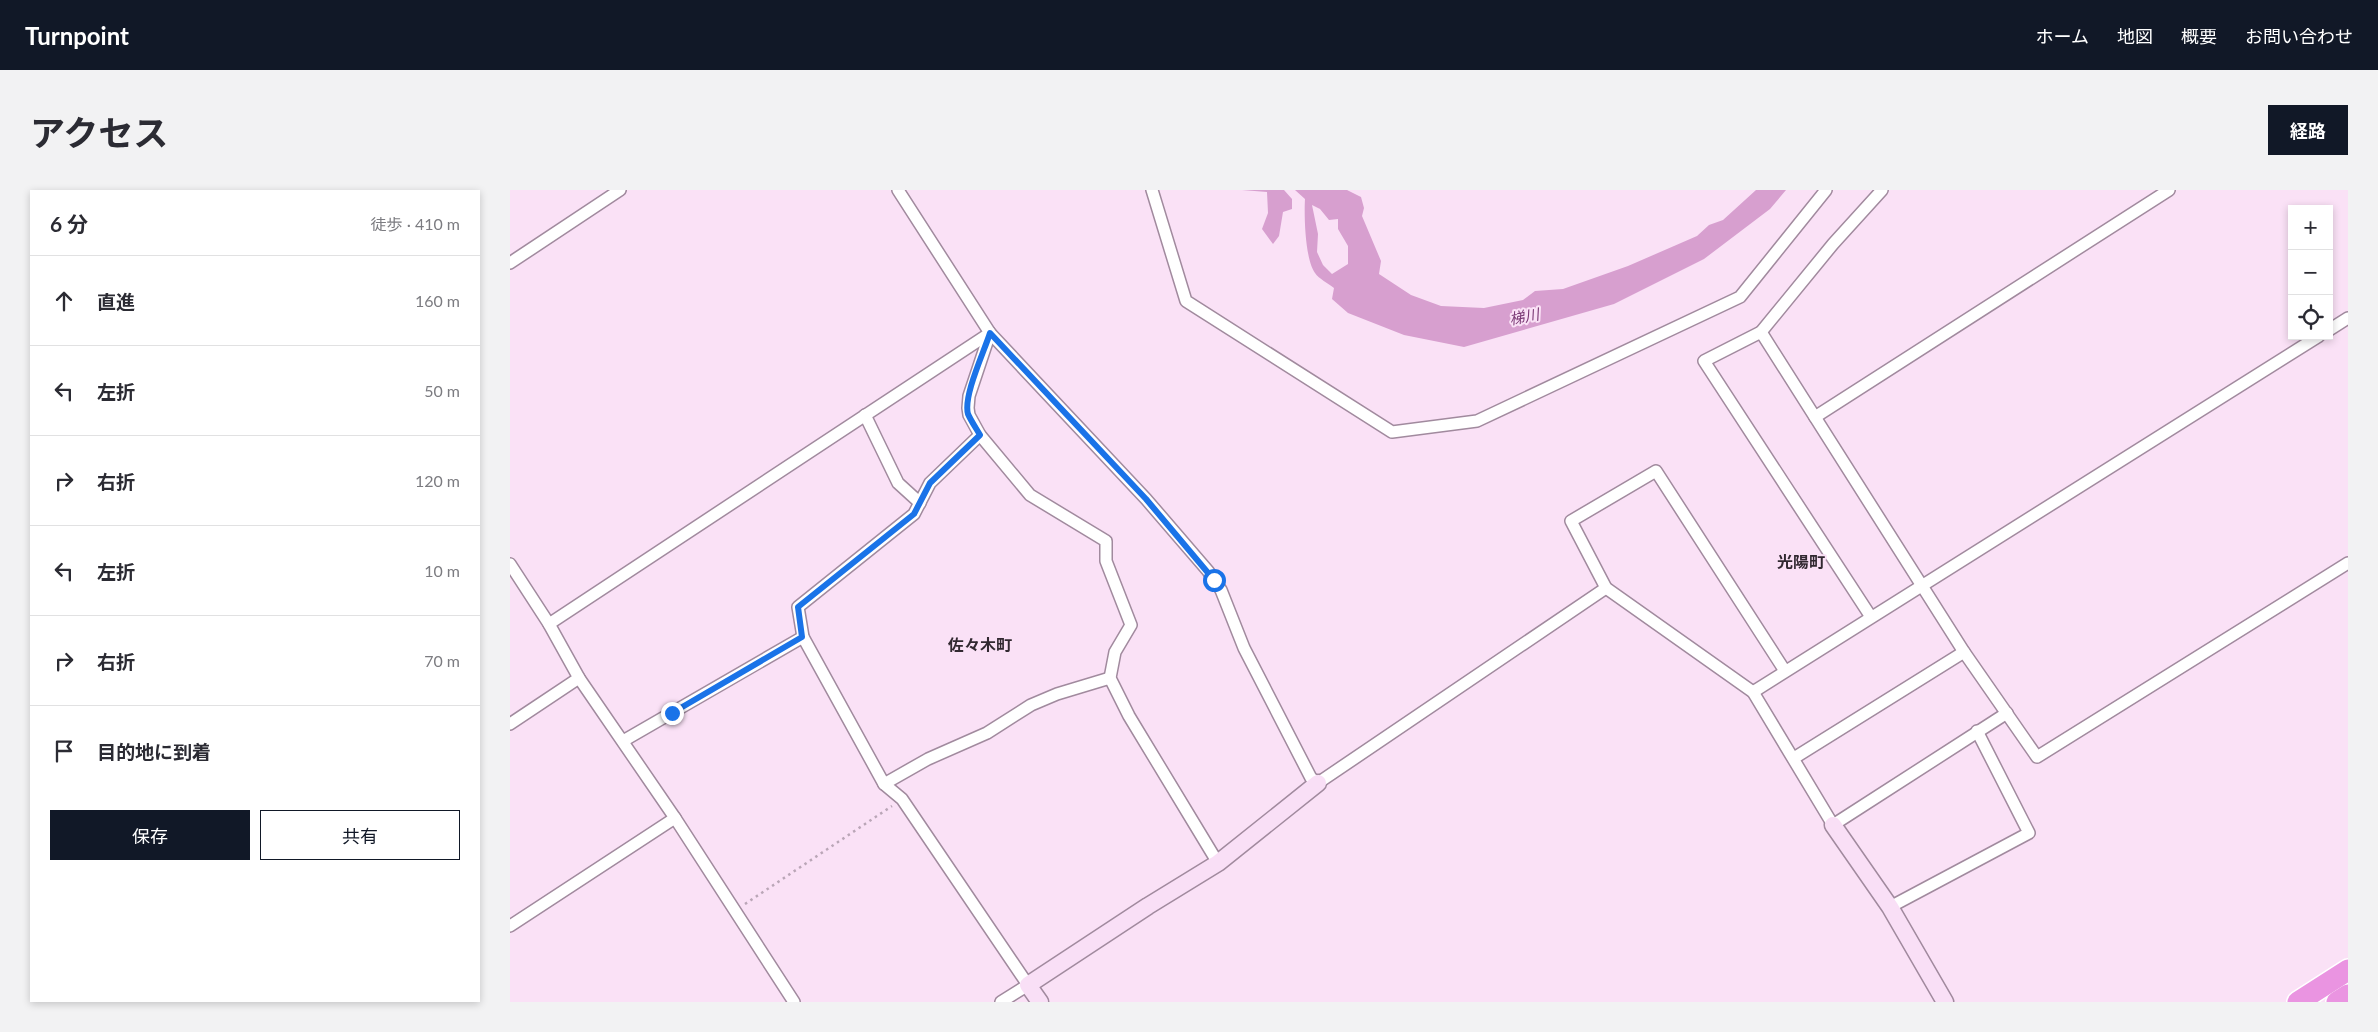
<!DOCTYPE html>
<html lang="ja">
<meta charset="utf-8">
<style>
:root{--surface:#fff;--page:#f2f2f3;--text:#2b2b33;--muted:#7c7c81;--line:#e1e1e2;--accent:#111827}
body{margin:0;font-family:Lato,"Noto Sans JP",sans-serif;background:var(--page);color:var(--text)}
.controls{position:absolute;right:15px;top:15px;display:grid;overflow:hidden;border-radius:0px;box-shadow:0 2px 8px #0003}
.controls button{width:45px;height:45px;display:grid;place-items:center;padding:0;border:0;border-bottom:1px solid var(--line);background:var(--surface);color:var(--text);font:25px sans-serif}
.stop{position:absolute;width:15px;height:15px;margin:-11px;border:4px solid #1a73e8;border-radius:50%;background:#fff}
.stop.end{background:#1a73e8;border-color:#fff;box-shadow:0 1px 5px #0008}
.list{margin:0;padding:0;list-style:none}
h2{display:flex;justify-content:space-between;align-items:center;height:65px;margin:0;padding:0 20px;font-size:21px}
h2 small{font-size:16px;font-weight:400;color:var(--muted)}
.list li{display:grid;grid-template-columns:32px 1fr auto;gap:15px;align-items:center;box-sizing:border-box;height:90px;padding:0 20px;border-top:1px solid var(--line)}
.list b{display:block;font-size:19px;white-space:nowrap}
.list em{font-size:16px;font-style:normal;color:var(--muted)}
.actions{display:flex;gap:10px;padding:15px 20px}
.actions a{flex:1;padding:11px 0;border:1px solid var(--accent);border-radius:0px;text-align:center;font-size:18px;color:var(--accent)}
.actions .main{background:var(--accent);color:#fff}
.icon{flex:none;width:28px;height:28px;fill:none;stroke:currentColor;stroke-width:2;stroke-linecap:round;stroke-linejoin:round}
.map{position:relative;flex:none;width:1838px;height:812px;overflow:hidden;border-radius:0px}
header{display:flex;align-items:center;gap:30px;box-sizing:border-box;height:70px;padding:0 25px;background:var(--accent);color:#fff}
header strong{font-size:24px}
nav{display:flex;gap:28px;margin-inline-start:auto;font-size:18px}
.intro{display:flex;align-items:center;justify-content:space-between;box-sizing:border-box;height:120px;padding:0 30px}
h1{margin:0;font-size:35px}
.button{padding:12px 22px;border-radius:0px;background:var(--accent);color:#fff;font-size:18px;font-weight:700}
main{display:flex;gap:30px;padding:0 30px}
aside{flex:1;background:var(--surface);border-radius:0px;box-shadow:0 2px 8px #0003}
.map>svg:first-child{display:block}
</style>
<header>
<strong>Turnpoint</strong>
<nav><a>ホーム</a><a>地図</a><a>概要</a><a>お問い合わせ</a></nav>
</header>
<div class="intro"><h1>アクセス</h1><a class="button">経路</a></div>
<main>
<aside>
<h2>6 分<small>徒歩 · 410 m</small></h2>
<ul class="list">
<li><svg class="icon" aria-label="ahead" viewBox="0 0 24 24"><path d="M12 20V5M6 11l6-6 6 6"/></svg><div><b>直進</b></div><em>160 m</em></li>
<li><svg class="icon" aria-label="left" viewBox="0 0 24 24"><path d="M17 20v-9H6M10 6l-5 5 5 5"/></svg><div><b>左折</b></div><em>50 m</em></li>
<li><svg class="icon" aria-label="right" viewBox="0 0 24 24"><path d="M7 20v-9h11M14 6l5 5-5 5"/></svg><div><b>右折</b></div><em>120 m</em></li>
<li><svg class="icon" aria-label="left" viewBox="0 0 24 24"><path d="M17 20v-9H6M10 6l-5 5 5 5"/></svg><div><b>左折</b></div><em>10 m</em></li>
<li><svg class="icon" aria-label="right" viewBox="0 0 24 24"><path d="M7 20v-9h11M14 6l5 5-5 5"/></svg><div><b>右折</b></div><em>70 m</em></li>
<li><svg class="icon" aria-label="arrive" viewBox="0 0 24 24"><path d="M6 21V4h12l-3 4 3 4H6"/></svg><div><b>目的地に到着</b></div></li>
</ul>
<div class="actions"><a class="main">保存</a><a>共有</a></div>
</aside>
<div class="map">
<svg width="1838" height="812" viewBox="0 0 1838 812">
<rect width="100%" height="100%" fill="#fae1f6"/>
<g fill="#d79fcf" fill-rule="evenodd">
<polygon points="732,0 774,0 782,9 782,19 773,22 769,46 763,54 752,39 758,23 757,2"/>
<path d="M785 0H837L851 7 854 18 852 26 871 71 869 84 901 105 931 116 974 118 1013 110 1025 101 1053 99 1118 76 1187 46 1199 35 1213 30 1246 0H1276L1260 19 1194 69 1104 114 954 157 894 145 838 123 822 109 824 98C818 93 809 89 805 83 795 69 794 26 795 9ZM802 15 810 19 819 30 828 29V39L838 56V74L822 84 813 75 807 62 808 44Z"/>
</g>
<g fill="none" stroke-linecap="round" stroke-linejoin="round">
<defs>
<g id="street">
<polyline points="388,0 480,143 636,309 698,381 711,400 734,458 801,588 808,593 1096,398"/>
<polyline points="642,0 676,111 882,242 967,231 1230,107 1316,0"/>
<polyline points="0,73 110,0"/>
<polyline points="1819,140 1838,128"/>
<polyline points="1251,142 1454,462 1527,567 1838,373"/>
<polyline points="480,143 459,206 458,218 459,225 470,245 520,305 596,351 596,371 621,435 605,462 600,488 619,526 708,673"/>
<polyline points="355,225 388,293 410,313"/>
<polyline points="1305,227 1659,0"/>
<polyline points="470,245 420,293 404,324 288,417 293,447 374,594 392,609 518,795 491,812"/>
<polyline points="0,374 39,434 69,488 165,628 284,812"/>
<polyline points="1361,427 1194,171 1251,142 1323,54 1372,0"/>
<polyline points="39,434 480,143"/>
<polyline points="1275,481 1146,281 1061,331 1096,398 1243,502 1323,635 1497,523"/>
<polyline points="1243,502 1809,146"/>
<polyline points="0,534 69,488"/>
<polyline points="113,551 293,447"/>
<polyline points="1284,568 1454,462"/>
<polyline points="374,594 418,569 477,543 521,515 547,504 600,488"/>
<polyline points="1380,717 1519,643 1467,541"/>
<polyline points="0,736 165,628"/>
</g>
<g id="secondary">
<polyline points="1323,635 1380,717 1435,812"/>
<polyline points="530,812 518,795 638,716 708,673 808,593"/>
</g>
<g id="highway">
<polyline points="1788,812 1838,780"/>
<polyline points="1827,812 1838,805"/>
</g>
</defs>
<use href="#street" stroke="#a18a9e" stroke-width="14"/>
<use href="#secondary" stroke="#a18a9e" stroke-width="19"/>
<use href="#highway" stroke="#fff" stroke-width="24"/>
<polyline stroke="#baa6b7" stroke-width="2.5" stroke-dasharray="2.5 4" stroke-linecap="butt" points="235,714 382,616"/>
<use href="#street" stroke="#fff" stroke-width="11"/>
<use href="#secondary" stroke="#f9dff6" stroke-width="16"/>
<use href="#highway" stroke="#ea94e1" stroke-width="21"/>
</g>
<g fill="none" stroke-linecap="round" stroke-linejoin="round">
<path stroke="#1a73e8" stroke-width="6" d="M162 523 292 447 288 417 404 324 420 293 470 245C466 238 461 231 458 224 453 206 474 162 480 143L636 309 704 390"/>
</g>
<g text-anchor="middle" dominant-baseline="central" stroke-width="4" stroke-linejoin="round" paint-order="stroke">
<g font-size="15" font-style="italic" fill="#7a3874" stroke="#fae1f6">
<text transform="translate(1014 126) rotate(-11)">梯川</text>
</g>
<g font-size="16" font-weight="bold" fill="#312830" stroke="#fae1f6">
<text x="1291" y="371">光陽町</text>
<text x="470" y="454">佐々木町</text>
</g>
</g>
</svg>
<div class="controls">
<button>+</button>
<button>−</button>
<button><svg class="icon" aria-label="locate" viewBox="0 0 24 24"><circle cx="12" cy="12" r="6"/><path d="M12 2v4M12 18v4M2 12h4M18 12h4"/></svg></button>
</div>
<div class="stop" style="left:704px;top:390px"></div>
<div class="stop end" style="left:162px;top:523px"></div>
</div>
</main>
